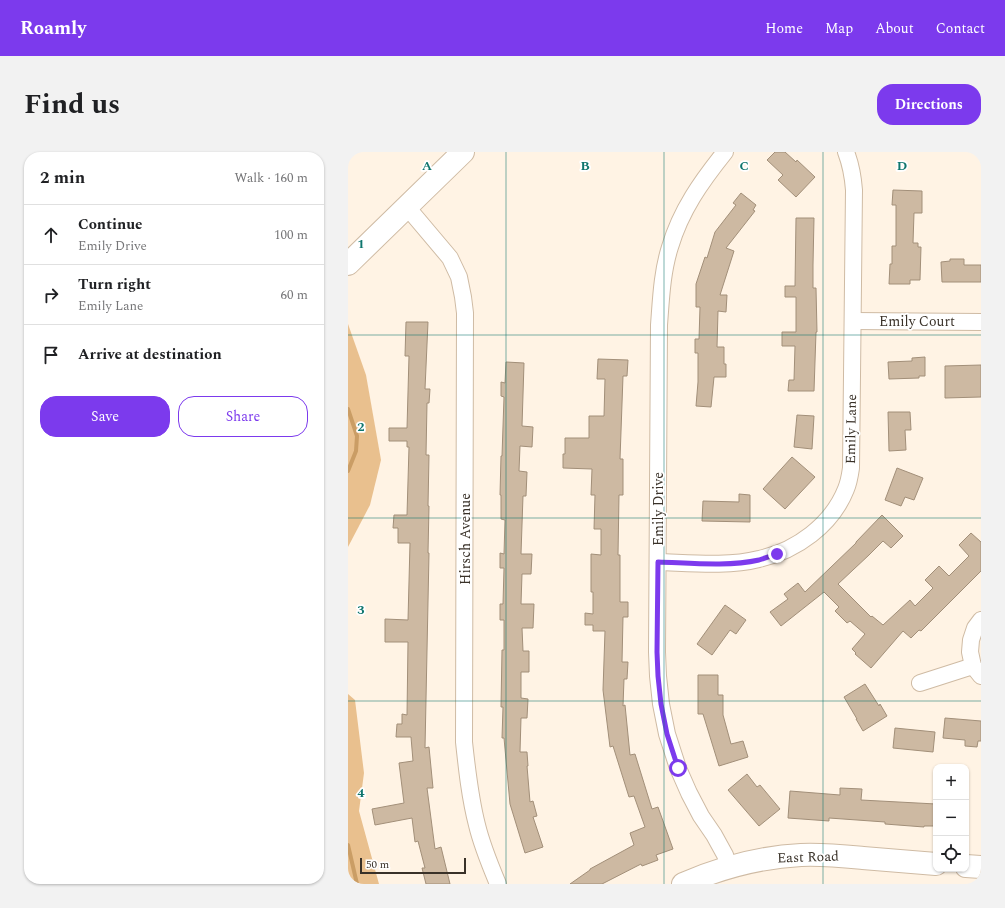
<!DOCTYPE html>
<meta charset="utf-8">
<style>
:root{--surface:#fff;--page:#f2f2f2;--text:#202124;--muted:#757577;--line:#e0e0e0;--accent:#7c3aed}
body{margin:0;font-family:Spectral,serif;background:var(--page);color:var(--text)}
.controls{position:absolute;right:12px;bottom:12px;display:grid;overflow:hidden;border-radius:8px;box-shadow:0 1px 3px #0004}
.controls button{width:36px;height:36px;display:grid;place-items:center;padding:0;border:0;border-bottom:1px solid var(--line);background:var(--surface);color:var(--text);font:20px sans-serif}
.scale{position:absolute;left:12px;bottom:10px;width:106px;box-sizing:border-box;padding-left:4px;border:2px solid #393128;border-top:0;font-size:11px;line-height:14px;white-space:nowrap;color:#393128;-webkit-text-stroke:3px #fff;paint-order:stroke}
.stop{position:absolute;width:12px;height:12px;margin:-9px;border:3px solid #7c3aed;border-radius:50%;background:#fff}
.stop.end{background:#7c3aed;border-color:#fff;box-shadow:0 1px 4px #0008}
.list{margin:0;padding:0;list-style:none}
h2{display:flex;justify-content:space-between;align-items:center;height:52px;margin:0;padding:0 16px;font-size:17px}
h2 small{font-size:13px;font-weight:400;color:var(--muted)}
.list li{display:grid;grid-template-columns:26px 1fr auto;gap:12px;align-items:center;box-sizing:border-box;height:60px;padding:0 16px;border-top:1px solid var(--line)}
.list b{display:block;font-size:15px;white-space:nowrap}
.list p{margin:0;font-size:13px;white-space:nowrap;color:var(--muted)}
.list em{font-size:13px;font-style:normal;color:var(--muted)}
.actions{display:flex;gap:8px;padding:12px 16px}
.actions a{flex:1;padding:9px 0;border:1px solid var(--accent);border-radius:16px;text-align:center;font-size:14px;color:var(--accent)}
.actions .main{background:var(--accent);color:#fff}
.icon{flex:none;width:22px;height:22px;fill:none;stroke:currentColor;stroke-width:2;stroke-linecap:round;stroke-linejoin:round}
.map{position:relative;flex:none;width:633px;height:732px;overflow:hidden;border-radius:16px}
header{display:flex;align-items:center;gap:24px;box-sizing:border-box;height:56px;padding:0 20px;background:var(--accent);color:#fff}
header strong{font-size:19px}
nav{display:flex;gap:22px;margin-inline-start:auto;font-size:14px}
.intro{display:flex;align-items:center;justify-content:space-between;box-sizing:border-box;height:96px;padding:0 24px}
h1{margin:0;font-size:28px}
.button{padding:10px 18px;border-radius:16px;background:var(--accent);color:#fff;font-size:14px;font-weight:700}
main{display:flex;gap:24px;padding:0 24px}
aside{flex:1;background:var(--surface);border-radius:16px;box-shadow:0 1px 3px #0004}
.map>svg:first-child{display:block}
</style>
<header>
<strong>Roamly</strong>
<nav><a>Home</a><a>Map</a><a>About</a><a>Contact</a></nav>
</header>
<div class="intro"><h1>Find us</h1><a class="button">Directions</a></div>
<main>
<aside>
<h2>2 min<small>Walk · 160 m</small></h2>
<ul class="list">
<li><svg class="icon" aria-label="ahead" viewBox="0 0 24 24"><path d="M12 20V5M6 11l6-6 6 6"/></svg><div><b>Continue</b><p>Emily Drive</p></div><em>100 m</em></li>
<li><svg class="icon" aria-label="right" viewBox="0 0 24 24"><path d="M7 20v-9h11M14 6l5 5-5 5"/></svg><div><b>Turn right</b><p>Emily Lane</p></div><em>60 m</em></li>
<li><svg class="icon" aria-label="arrive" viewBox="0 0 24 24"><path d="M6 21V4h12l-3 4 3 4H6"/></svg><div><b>Arrive at destination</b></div></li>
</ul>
<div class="actions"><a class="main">Save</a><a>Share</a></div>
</aside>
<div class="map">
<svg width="633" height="732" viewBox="0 0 633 732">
<rect width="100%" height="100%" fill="#fff3e4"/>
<g fill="#e9c08e">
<polygon points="0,172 18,223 33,308 22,353 0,395"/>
<polygon points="0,542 7,548 16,621 11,659 31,732 0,732"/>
</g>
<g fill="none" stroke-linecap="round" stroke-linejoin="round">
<g stroke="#ca9d65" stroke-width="4">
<polyline points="0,257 9,284 8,299 0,319"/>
<polyline points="0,693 9,732"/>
</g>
</g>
<g fill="#cdb9a2" stroke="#a28f79">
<polygon points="427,0 437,0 448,10 449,8 467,25 448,45 430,28 435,23 419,8"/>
<polygon points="545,38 574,39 574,61 566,61 565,91 570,91 570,95 573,95 572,128 562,128 562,132 541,132 542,112 544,112 544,94 548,94 548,53 544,53"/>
<polygon points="393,41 408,53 405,58 407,59 378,96 386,99 372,143 379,143 378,160 370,159 369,195 376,195 376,212 378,212 378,225 366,225 363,255 348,254 350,230 350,201 347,201 347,187 351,187 352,155 348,155 348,132 357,105 359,106 367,80 388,53 385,51"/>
<polygon points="448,66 466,66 465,113 465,136 468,136 469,180 468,180 466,239 440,239 441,228 446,228 447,194 434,194 434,180 448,180 448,145 437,145 437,134 447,134"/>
<polygon points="602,107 616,107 616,113 633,113 633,130 594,130 593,110 602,109"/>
<polygon points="58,170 80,170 77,237 82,237 81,251 79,251 78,303 81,303 80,354 81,354 80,401 81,401 77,596 81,595 85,636 79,636 87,697 93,695 102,732 78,732 74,716 77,716 70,689 67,690 64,666 27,673 24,657 56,651 51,611 65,609 63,585 48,585 49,572 54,572 54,562 59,563 60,490 37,490 37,467 60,468 62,391 50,391 50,376 45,376 46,363 59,363 61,295 59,295 59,289 41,289 41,276 59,276 61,204 57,204"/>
<polygon points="577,205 577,224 571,224 571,226 541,227 540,210 564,209 564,206"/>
<polygon points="250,207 280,208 279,224 275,224 272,307 275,307 275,343 271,343 270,403 272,403 272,450 280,450 280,465 275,465 274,510 280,510 279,527 276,527 275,554 277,553 282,603 287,602 304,657 310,655 325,697 308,703 310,708 294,714 293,712 254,732 222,732 242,718 242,717 286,693 282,681 297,675 286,644 281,645 265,594 262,595 255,538 257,479 245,479 245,473 237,473 237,461 245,462 245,440 243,440 243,402 253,403 253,377 246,377 247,343 243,343 244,317 215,316 215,302 217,302 217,286 241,286 241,264 256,264 257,227 249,227"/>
<polygon points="158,210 176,211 174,274 185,275 184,295 172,294 171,319 179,320 178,344 175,344 173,402 184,402 183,422 174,422 173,452 186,452 185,476 174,476 175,499 181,499 181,520 173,520 173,546 180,547 179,566 173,566 172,600 179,600 180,614 179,614 182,650 185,649 189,664 185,665 195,695 177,701 162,652 156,586 154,586 155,555 153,555 154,498 156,498 156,468 152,468 152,452 155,452 156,416 152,416 152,401 156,402 157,368 153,367 153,343 152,343 153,304 154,304 156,245 153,244 153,230 157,231"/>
<polygon points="633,213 633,245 597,246 597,214"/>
<polygon points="540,260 562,260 563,278 557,278 558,298 541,299"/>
<polygon points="449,263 466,264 464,297 446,295"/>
<polygon points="444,305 467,325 437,357 415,337"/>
<polygon points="549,316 575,326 566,348 557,345 553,354 537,348"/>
<polygon points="391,342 402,343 402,370 354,369 355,349 391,350"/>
<polygon points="534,363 555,384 543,396 535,389 521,403 490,432 523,465 524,464 535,473 562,448 567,454 585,436 577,428 591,414 601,424 621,404 611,393 623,381 633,390 633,419 573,479 571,478 563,486 555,479 523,516 507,502 508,501 504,497 517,482 502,469 499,471 487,459 491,455 476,440 433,474 422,460 440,447 436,442 450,431 457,440 508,391 508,390"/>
<polygon points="377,453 398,468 388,482 382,478 364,503 349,492"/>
<polygon points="350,523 370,523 370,543 375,543 375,563 383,592 395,589 400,605 371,614 355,562 350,562"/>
<polygon points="517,532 531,554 532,552 539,564 515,579 508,567 509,567 496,545"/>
<polygon points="597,566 633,569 633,589 630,589 629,595 617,594 617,588 595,586"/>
<polygon points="547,576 587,580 585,600 545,596"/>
<polygon points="399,622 409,635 412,633 432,657 411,674 380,638"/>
<polygon points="492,636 514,637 513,648 588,652 588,674 576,674 576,675 537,672 537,670 481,666 481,669 440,666 442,639 492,643"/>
</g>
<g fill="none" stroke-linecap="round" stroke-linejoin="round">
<defs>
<g id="street">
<path d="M377 0C353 30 333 58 322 95 314 120 313 147 311 173L309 500 310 524 313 552 319 582 330 616 341 641 353 664 366 683 377 703 381 715"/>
<path d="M59 55 102 106 111 125 115 145 117 161 116 590C119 618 122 646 129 673 134 694 142 713 150 732"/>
<polyline points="505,169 633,170"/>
<path d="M310 410C342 411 380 415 411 407 448 399 484 373 498 337 501 330 502 323 503 316L506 38C505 25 503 13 498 0"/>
<polyline points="633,468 627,476 623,488 622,500 625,514 633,524"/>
<polyline points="572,531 625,514"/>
</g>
<g id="secondary">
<polyline points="0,112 115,0"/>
<polyline points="618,714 633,715"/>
<path d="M335 732C372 716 413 705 453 703 474 702 494 704 515 706 539 708 564 710 588 712"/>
</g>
</defs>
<use href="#street" stroke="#cfbba4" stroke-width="18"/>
<use href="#secondary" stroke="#cfbba4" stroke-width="24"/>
<use href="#street" stroke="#fff" stroke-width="16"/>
<use href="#secondary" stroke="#fff" stroke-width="22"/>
</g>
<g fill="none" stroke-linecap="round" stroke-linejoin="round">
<path stroke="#7c3aed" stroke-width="5" d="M330 616 319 582 313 552 310 524 309 500 310 410C342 411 380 415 411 408 417 406 423 404 429 402"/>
</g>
<path fill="none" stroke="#0f766e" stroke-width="1" stroke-opacity="0.55" d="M158 0V732M316 0V732M475 0V732M0 183H633M0 366H633M0 549H633"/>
<g text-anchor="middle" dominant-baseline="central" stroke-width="3.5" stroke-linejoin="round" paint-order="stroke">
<g font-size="14" fill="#393128" stroke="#fff">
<text x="569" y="169">Emily Court</text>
<text transform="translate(503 277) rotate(-89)">Emily Lane</text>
<text transform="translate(310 357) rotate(-90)">Emily Drive</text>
<text transform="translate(117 387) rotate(-90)">Hirsch Avenue</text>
<text transform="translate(460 705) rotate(-2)">East Road</text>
</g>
</g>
<g font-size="13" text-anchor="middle" font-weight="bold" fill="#0f766e" stroke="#fff" stroke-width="3.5" stroke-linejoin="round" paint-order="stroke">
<text x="79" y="18">A</text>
<text x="237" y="18">B</text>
<text x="396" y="18">C</text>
<text x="554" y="18">D</text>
<text x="13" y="96">1</text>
<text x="13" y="279">2</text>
<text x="13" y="462">3</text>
<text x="13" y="645">4</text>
</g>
</svg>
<div class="controls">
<button>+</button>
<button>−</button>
<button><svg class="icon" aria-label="locate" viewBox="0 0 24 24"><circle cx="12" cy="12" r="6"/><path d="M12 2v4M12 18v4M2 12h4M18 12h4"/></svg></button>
</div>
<div class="scale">50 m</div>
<div class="stop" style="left:330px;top:616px"></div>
<div class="stop end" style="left:429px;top:402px"></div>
</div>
</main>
